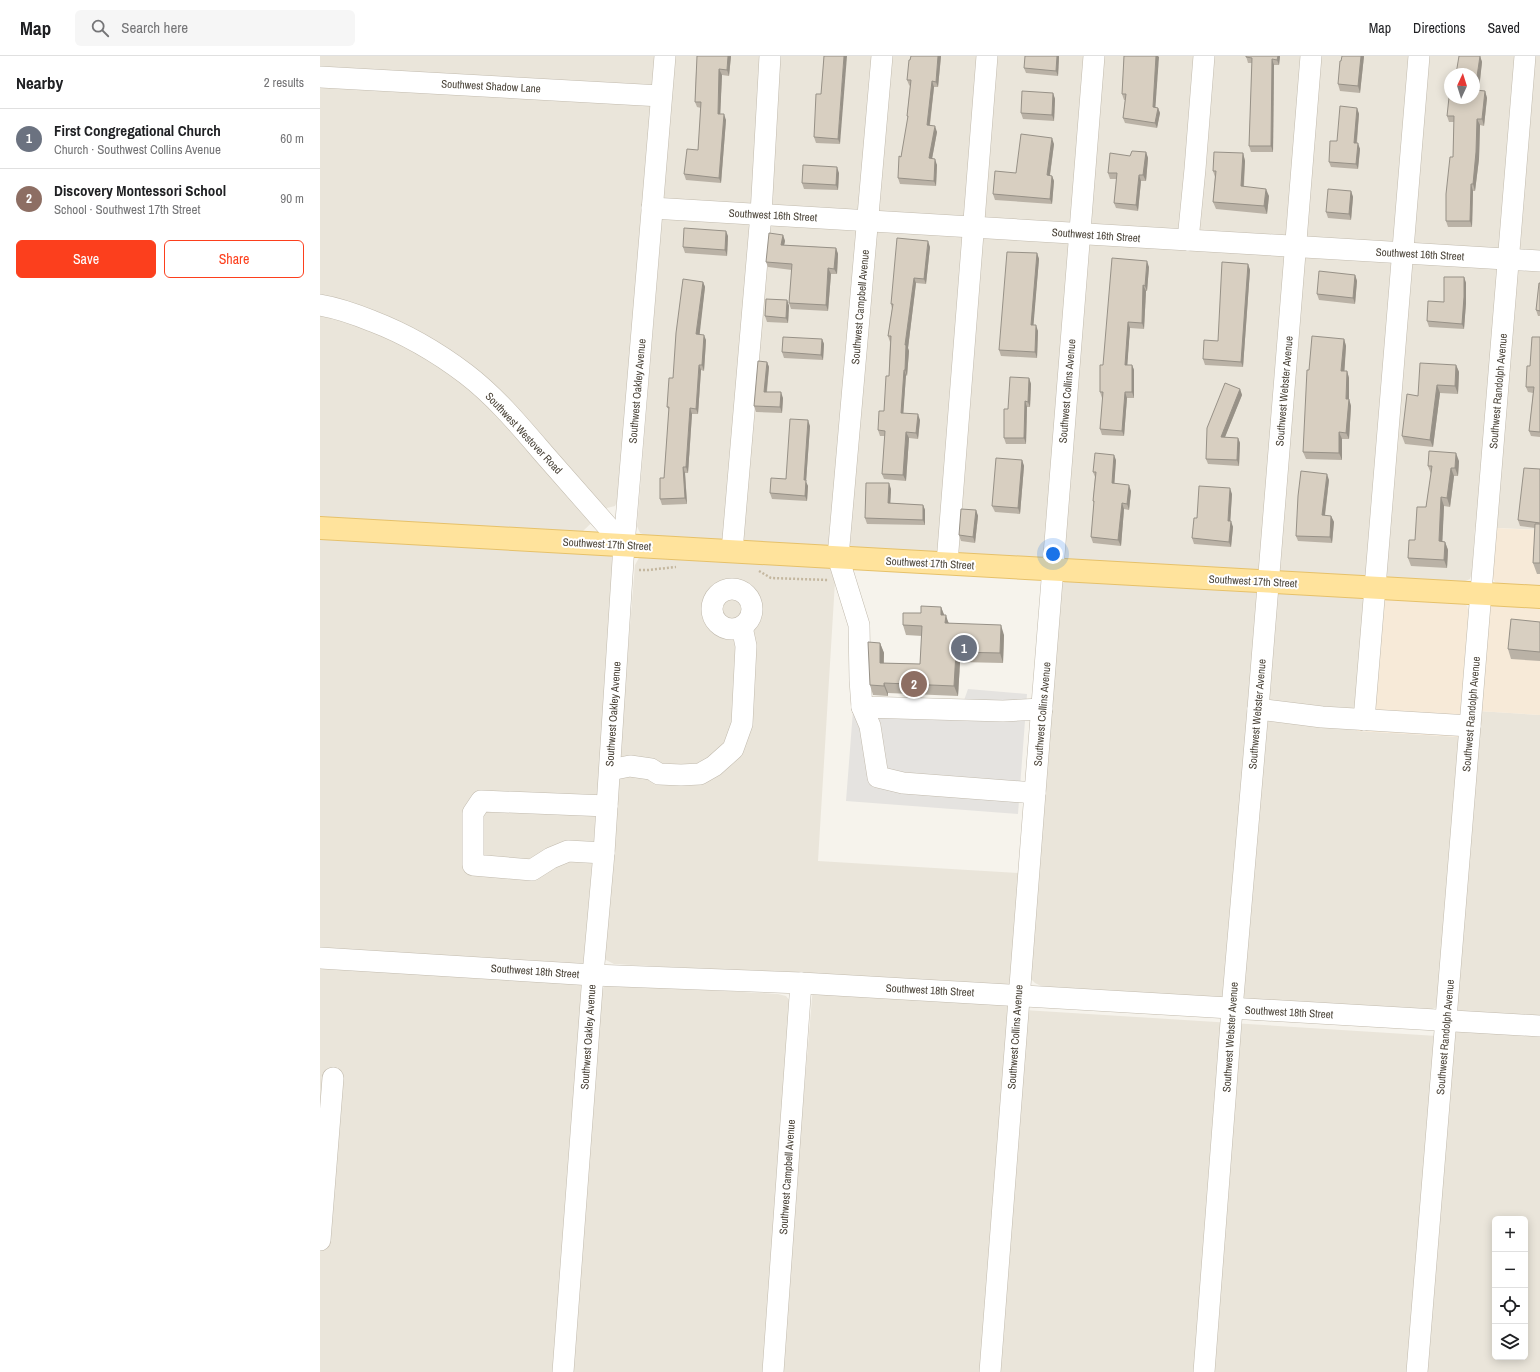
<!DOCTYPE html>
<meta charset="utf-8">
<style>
:root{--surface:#fff;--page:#f6f6f6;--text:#202124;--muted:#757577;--line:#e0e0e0;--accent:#fc3f1d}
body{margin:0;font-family:"Archivo Narrow",sans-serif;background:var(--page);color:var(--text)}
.controls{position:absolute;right:12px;bottom:12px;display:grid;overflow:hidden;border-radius:6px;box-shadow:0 2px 10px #0003}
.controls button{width:36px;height:36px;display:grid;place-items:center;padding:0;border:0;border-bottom:1px solid var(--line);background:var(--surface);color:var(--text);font:20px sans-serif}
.compass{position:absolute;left:1124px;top:12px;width:36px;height:36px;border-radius:50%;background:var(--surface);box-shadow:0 2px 10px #0003;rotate:4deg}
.you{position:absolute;left:733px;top:498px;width:14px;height:14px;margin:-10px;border:3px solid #fff;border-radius:50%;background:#1a73e8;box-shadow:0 0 0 6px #1a73e833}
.badge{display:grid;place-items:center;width:26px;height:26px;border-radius:50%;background:var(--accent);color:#fff;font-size:13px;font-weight:700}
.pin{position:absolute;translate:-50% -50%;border:2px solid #fff;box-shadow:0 1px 4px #0006}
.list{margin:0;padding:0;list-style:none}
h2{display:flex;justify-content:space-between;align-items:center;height:52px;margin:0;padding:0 16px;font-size:17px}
h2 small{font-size:13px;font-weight:400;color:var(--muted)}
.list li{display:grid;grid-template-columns:26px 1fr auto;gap:12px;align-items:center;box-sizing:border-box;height:60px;padding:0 16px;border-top:1px solid var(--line)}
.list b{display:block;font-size:15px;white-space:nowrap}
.list p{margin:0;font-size:13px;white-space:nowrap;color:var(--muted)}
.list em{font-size:13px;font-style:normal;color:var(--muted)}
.actions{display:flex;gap:8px;padding:12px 16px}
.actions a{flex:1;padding:9px 0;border:1px solid var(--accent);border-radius:6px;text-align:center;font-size:14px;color:var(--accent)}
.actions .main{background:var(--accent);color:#fff}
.icon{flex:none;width:22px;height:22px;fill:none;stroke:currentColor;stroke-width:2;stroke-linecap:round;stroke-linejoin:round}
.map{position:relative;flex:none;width:1220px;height:1316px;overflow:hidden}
header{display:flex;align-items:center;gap:24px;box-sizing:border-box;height:56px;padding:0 20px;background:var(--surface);border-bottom:1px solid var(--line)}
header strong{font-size:19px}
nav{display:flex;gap:22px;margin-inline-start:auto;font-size:14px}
.search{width:280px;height:36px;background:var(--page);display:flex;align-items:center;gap:10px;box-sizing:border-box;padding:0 14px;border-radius:6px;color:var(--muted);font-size:15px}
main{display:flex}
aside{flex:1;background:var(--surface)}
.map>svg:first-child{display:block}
</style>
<header>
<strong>Map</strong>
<div class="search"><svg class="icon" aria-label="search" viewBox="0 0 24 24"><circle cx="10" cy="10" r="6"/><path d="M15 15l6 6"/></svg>Search here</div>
<nav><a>Map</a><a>Directions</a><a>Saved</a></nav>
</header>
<main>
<aside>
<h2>Nearby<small>2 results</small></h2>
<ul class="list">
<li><span class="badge" style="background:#6b7280">1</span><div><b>First Congregational Church</b><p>Church · Southwest Collins Avenue</p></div><em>60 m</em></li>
<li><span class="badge" style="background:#8d6e63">2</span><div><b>Discovery Montessori School</b><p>School · Southwest 17th Street</p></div><em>90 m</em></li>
</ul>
<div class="actions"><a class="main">Save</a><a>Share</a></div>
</aside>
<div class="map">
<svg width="1220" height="1316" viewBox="0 0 1220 1316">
<rect width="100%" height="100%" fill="#f6f3ec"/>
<g fill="#eae5da" fill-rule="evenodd">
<polygon points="0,0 335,0 299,442 295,450 287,452 263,475 256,477 0,462"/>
<path d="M355 0H1220V474L1155 471 1152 517 1150 523 1143 526 328 480 320 477 317 470ZM1130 18H1154V42H1130Z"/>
<polygon points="0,481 291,499 294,504 295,515 255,1027 282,934 286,928 458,938 466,940 471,946 444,1316 0,1316"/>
<path d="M320 500 516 509 498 805 699 817 690 953 1133 981 1158 655 1220 659V1316H460L494 919 294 908 286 904 283 896 315 509ZM1175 1163H1205V1301H1175Z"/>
<polygon points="751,522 1046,540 1037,675 1139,681 1117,951 1107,955 725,932 715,927 709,921 739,535 743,527"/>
</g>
<g fill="#f7ead8">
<polygon points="1175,472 1220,474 1220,531 1182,529 1175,526 1171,520"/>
<polygon points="1046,540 1142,546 1147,550 1149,557 1139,681 1037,675"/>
<polygon points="1175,548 1220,549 1220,659 1158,655 1169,552"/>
</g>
<polygon fill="#e5e3e0" points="648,633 707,638 698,758 526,745 534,642 642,650"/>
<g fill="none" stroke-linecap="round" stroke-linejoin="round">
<defs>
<g id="minor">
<polyline points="562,0 518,501 539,569 540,624 542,651 683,655 722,653"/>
<polyline points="0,21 341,40"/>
<polyline points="332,152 1220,205"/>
<polyline points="868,184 875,113 884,0"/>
<path d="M0 249C18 252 35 258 52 265 86 278 117 296 146 318 176 341 200 370 224 398 251 429 278 459 304 489"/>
<polyline points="412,495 441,158 450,0"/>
<polyline points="627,507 667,0"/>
<circle cx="412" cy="553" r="20"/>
<polyline points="542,651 550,670 558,721 583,727 715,737"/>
<polyline points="938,653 1002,661 1150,670"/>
<polyline points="1044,664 1099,0"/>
<polyline points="290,714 310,710 331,713 339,718 361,719 380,718 394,710 413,693 422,668 426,590 422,571"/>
<polyline points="284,797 248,795 231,802 212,814 153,809 153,757 161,745 287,750"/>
<polyline points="0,902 273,919 481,927 1220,970"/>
<polyline points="0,1184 13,1022"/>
<polyline points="243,1316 273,919 284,797 304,489 345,0"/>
<polyline points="453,1316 481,927"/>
<path d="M670 1316C703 877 739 439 774 0"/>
<polyline points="884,1316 912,953 938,653 991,0"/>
<polyline points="1097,1316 1205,0"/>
</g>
<polyline id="major" points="0,472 1220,541"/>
</defs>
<use href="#minor" stroke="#c2bbae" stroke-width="22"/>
<use href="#major" stroke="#e6c16a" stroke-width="24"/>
<g stroke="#c4b79f" stroke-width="2.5" stroke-dasharray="2 2" stroke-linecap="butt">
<polyline points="319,514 328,514 356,511"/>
<polyline points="439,515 451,522 508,524"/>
</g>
<use href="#minor" stroke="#fff" stroke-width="21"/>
<use href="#major" stroke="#ffe39c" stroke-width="22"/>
</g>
<g fill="#bab2a6">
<polygon points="411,0 409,20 402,19 400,58 406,64 401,127 366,124 364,118 378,94 381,52 377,51 375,46 376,16"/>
<polygon points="504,0 520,88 496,87 494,81 501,38"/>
<polygon points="591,0 621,0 618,31 614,31 610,69 617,76 612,103 617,109 616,130 580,128 578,122 588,62 587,60 590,30 589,29 587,24"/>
<polygon points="804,0 838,0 835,51 838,52 840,57 837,72 805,67 803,62 805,44 804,44 802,38"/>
<polygon points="926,0 960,0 959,9 954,9 953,96 931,96 929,90 932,7 928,7"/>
<polygon points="1044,0 1040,37 1020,35 1018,28"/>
<polygon points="1160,0 1162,6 1159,34 1165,35 1167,42 1164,70 1160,69 1159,103 1155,135 1153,135 1152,171 1128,171 1126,165 1133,101 1134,66 1129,66 1127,60 1130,42"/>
<polygon points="739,1 738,20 706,17 704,12"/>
<polygon points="733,37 735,43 734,65 703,63 701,57"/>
<polygon points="1037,52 1039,58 1037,87 1040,93 1038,113 1011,111 1009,106 1017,85"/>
<polygon points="734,88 730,120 732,120 734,125 732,148 675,144 673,138 696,117"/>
<polygon points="826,96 828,102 826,125 821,125 818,155 796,152 794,147 797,123 790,123 788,117 810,100"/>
<polygon points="923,97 925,105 924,131 949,140 947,158 896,153 893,146 895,121 893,115"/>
<polygon points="519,117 518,134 484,133 482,127"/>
<polygon points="1031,135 1033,141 1031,164 1008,162 1006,156"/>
<polygon points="463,179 465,185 464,189 516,192 518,198 517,218 511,218 508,255 471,253 469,247 472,214 448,211 446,206"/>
<polygon points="408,180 407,200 365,197 363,191"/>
<polygon points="610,191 606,228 596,227 588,292 589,295 587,320 586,319 583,357 600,364 598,383 589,382 586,425 564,423 562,418 565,380 560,380 558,374 564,355 569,320 570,286 568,280 572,253 571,248"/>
<polygon points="717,197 719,203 713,269 718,275 717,302 681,300 679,294"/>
<polygon points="928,208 930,214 923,311 885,309 883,303 898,285"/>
<polygon points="829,211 827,235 826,235 824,273 810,272 807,309 812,309 814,314 814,342 807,342 804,380 782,379 780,373 783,342 782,342 780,336 783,309"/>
<polygon points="1035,219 1037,225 1035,248 999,244 997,238"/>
<polygon points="1144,221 1146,227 1146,247 1144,273 1109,271 1107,265 1124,246"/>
<polygon points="383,226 385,231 379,278 386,284 384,315 381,314 378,358 372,358 368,417 365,417 367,448 342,449 340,443 344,422 349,354 347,351 353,322"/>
<polygon points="1220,227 1220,260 1218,260 1216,254"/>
<polygon points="467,244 469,250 468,267 447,266 445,260"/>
<polygon points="1220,281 1220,381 1211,380 1209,375 1213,337 1208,336 1206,331 1210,310"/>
<polygon points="502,283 504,288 503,304 464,302 462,296"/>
<polygon points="1024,283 1026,290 1024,315 1027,315 1029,322 1029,343 1031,350 1029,383 1022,383 1022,404 986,403 983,396 989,314"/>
<polygon points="447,306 449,311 447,336 463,342 462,357 436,356 434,350"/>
<polygon points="1136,309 1139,316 1138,338 1120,337 1113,391 1085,388 1082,380 1098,340"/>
<polygon points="709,322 711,328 710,351 707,351 706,388 686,388 684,382 688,353"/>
<polygon points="920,333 922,339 905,381 918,382 920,387 919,410 888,408 886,403"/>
<polygon points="490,370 486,426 488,430 487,445 452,443 450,437 466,423"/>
<polygon points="702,404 704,410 700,458 675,456 672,450"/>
<polygon points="796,404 794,428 811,435 809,454 804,453 801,490 773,487 771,481 774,447 773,445 775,421 773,416"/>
<polygon points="1139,405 1138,420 1134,420 1130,451 1124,450 1122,485 1125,486 1128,494 1127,512 1091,510 1088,502 1095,484 1106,451 1111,418 1108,410"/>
<polygon points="1220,413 1220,518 1217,518 1213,507 1215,472 1200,470 1198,464"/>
<polygon points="1009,424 1005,460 1011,460 1014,466 1012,487 978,485 976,480"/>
<polygon points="571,433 570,447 603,449 605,454 605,469 547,468 545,462"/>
<polygon points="912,438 910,465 913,471 911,491 874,488 872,482 877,462"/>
<polygon points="656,454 658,460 655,487 641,485 639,479"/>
<polygon points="621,551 624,559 629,567 684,579 683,607 640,606 638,640 568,637 568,640 553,639 550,629 560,587 564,597 564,607 600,608 602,580 586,579 583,569 601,557"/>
<polygon points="1220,566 1220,605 1191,603 1188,593"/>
</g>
<g fill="#979187">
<polygon points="408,0 411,0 409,20 407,14"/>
<polygon points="524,0 527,0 520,88 518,83"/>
<polygon points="618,0 621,0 618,31 616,26"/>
<polygon points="737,0 739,0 739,1 738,20 736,15"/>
<polygon points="836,0 838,0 839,1 835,57 833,51"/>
<polygon points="958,0 960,0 959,9 957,4"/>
<polygon points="1041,0 1044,0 1040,37 1038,30"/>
<polygon points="1160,0 1162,6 1158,41 1155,34"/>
<polygon points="952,3 954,9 953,96 951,90"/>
<polygon points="399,13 402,19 400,64 398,58"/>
<polygon points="612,25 614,31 609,74 607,69"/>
<polygon points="1165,35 1167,42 1164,70 1162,63"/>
<polygon points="733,37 735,43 734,65 732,59"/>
<polygon points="838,52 840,57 837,72 835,67"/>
<polygon points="1037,52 1039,58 1036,92 1034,87"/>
<polygon points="404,58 406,64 401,127 399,122"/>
<polygon points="1157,63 1160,69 1159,103 1155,135 1153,128"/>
<polygon points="615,70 617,76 611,108 609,102"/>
<polygon points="732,82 734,88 729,125 727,119"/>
<polygon points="1038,87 1040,93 1038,113 1036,108"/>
<polygon points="826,96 828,102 826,125 823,119"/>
<polygon points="923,97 925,105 923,138 921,130"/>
<polygon points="615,103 617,109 616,130 614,125"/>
<polygon points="517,111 519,117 518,134 516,129"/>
<polygon points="819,119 821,125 818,155 816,149"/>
<polygon points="732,120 734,125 732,148 730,143"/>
<polygon points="1151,128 1153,135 1152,171 1150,165"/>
<polygon points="946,133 949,140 947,158 944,150"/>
<polygon points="1031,135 1033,141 1031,164 1029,158"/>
<polygon points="406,175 408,180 407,200 405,194"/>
<polygon points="463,179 465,185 463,194 461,189"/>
<polygon points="608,185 610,191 606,228 604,223"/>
<polygon points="516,192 518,198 517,218 514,213"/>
<polygon points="717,197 719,203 713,275 711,269"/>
<polygon points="827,205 829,211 827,235 825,230"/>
<polygon points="928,208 930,214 923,311 921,306"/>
<polygon points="508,212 511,218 508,255 506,249"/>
<polygon points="1035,219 1037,225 1035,248 1033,242"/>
<polygon points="1144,221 1146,227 1146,247 1144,273 1142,268"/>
<polygon points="594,222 596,227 588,292 589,295 587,320 585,314 585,289"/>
<polygon points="383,226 385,231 379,284 376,278"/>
<polygon points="823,229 826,235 824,273 822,267"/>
<polygon points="467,244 469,250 468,267 466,262"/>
<polygon points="808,266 810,272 807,314 805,309"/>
<polygon points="716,269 718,275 717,302 715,296"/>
<polygon points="384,279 386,284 384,315 382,309"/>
<polygon points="502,283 504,288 503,304 501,299"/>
<polygon points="1024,283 1026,290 1024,322 1021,315"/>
<polygon points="447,306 449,311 446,341 444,336"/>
<polygon points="379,309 381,314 378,358 376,353"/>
<polygon points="812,309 814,314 814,342 812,336"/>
<polygon points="1136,309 1139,316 1138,338 1135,330"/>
<polygon points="584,314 586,319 583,362 581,357"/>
<polygon points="1027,315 1029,322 1029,346 1029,343 1031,350 1029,383 1026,377 1026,343"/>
<polygon points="709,322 711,328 710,351 708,346"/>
<polygon points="1117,329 1120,337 1113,391 1110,384"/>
<polygon points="920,333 922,339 903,386 901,381"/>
<polygon points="461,336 463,342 462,357 460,351"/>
<polygon points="805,336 807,342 804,380 802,375"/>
<polygon points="705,345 707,351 706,388 704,382"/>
<polygon points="370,352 372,358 368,417 366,411"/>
<polygon points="598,358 600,364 598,383 596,377"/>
<polygon points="488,364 490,370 486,426 488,430 487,445 485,440 484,424"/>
<polygon points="586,376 589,382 586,425 583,419"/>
<polygon points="1019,376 1022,383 1022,404 1019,397"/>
<polygon points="918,382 920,387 919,410 917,404"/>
<polygon points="1136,397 1139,405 1138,420 1135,412"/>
<polygon points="794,399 796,404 794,433 792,427"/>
<polygon points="702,404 704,410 700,458 698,452"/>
<polygon points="363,411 365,417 367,448 365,442"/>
<polygon points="1131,412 1134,420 1130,451 1127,442"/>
<polygon points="1007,418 1009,424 1004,465 1002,459"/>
<polygon points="569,427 571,433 570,453 568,447"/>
<polygon points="809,429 811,435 809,454 807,448"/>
<polygon points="910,432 912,438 910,470 908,465"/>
<polygon points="1121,441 1124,450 1122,494 1119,485"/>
<polygon points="802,447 804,453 801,490 798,484"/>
<polygon points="603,449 605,454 605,469 603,464"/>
<polygon points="656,454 658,460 655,487 653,481"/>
<polygon points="1011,460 1014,466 1012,487 1010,481"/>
<polygon points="911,465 913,471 911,491 909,486"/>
<polygon points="1125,486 1128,494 1127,512 1124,504"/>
<polygon points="621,551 625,561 621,559"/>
<polygon points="626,559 629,569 625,567"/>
<polygon points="681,569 684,579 683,607 680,597"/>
<polygon points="560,587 564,597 563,617 560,607"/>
<polygon points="636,596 640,606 638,640 634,630"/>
<polygon points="564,627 568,637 568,640 564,630"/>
</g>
<g fill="#d8cfc1" stroke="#979187">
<polygon points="377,0 408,0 407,14 399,13 398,58 404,58 399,122 364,118 367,93 378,94 381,46 375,46"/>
<polygon points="504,0 524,0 518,83 494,81 496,38 501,38"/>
<polygon points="591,0 618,0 616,26 612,25 607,69 615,70 609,102 615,103 614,125 578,122 579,100 581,101 588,60 587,60 591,24 587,24 589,4 590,4"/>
<polygon points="705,0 737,0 736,15 704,12"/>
<polygon points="804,0 836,0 833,51 838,52 835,67 803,62 806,38 802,38"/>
<polygon points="926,0 958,0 957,4 952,3 951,90 929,90 932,2 926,1"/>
<polygon points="1022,0 1041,0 1038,30 1018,28 1020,5 1021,5"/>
<polygon points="1139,0 1160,0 1155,34 1165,35 1162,63 1157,63 1156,96 1153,128 1151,128 1150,165 1126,165 1126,138 1130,101 1133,101 1134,60 1127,60 1130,32 1130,42 1154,42 1154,18 1136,18"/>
<polygon points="702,35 733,37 732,59 701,57"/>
<polygon points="1020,50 1037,52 1034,87 1038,87 1036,108 1009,106 1010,85 1017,85"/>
<polygon points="701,78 732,82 727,119 732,120 730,143 673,138 675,115 696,117"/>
<polygon points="812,95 826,96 823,119 819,119 816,149 794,147 797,117 788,117 790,97 810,100"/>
<polygon points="894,96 923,97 921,130 946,133 944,150 893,146 896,115 893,115"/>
<polygon points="483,109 517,111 516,129 482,127"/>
<polygon points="1008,133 1031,135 1029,158 1006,156"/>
<polygon points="364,172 406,175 405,194 363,191"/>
<polygon points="449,177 463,179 461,189 516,192 514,213 508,212 506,249 469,247 472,208 446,206"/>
<polygon points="577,182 608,185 604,223 594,222 585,289 586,289 585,314 584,314 581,357 598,358 596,377 586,376 583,419 562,418 565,375 558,374 559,355 564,355 566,320 569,320 571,280 568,280 573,248 571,248"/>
<polygon points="687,196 717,197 711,269 716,269 715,296 679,294"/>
<polygon points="792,202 827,205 825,230 823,229 822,267 808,266 805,309 812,309 812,336 805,336 802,375 780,373 783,336 780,336 780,309 783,309"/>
<polygon points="902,206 928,208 921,306 883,303 884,284 898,285"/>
<polygon points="999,215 1035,219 1033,242 997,238"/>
<polygon points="1124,221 1144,221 1144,241 1142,268 1107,265 1108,245 1124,246"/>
<polygon points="363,223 383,226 376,278 384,279 382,309 379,309 376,353 370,352 366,411 363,411 365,442 340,443 340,422 344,422 349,351 347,351 349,322 353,322 356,277"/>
<polygon points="1219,227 1220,227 1220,255 1216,254"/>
<polygon points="446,243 467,244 466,262 445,260"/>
<polygon points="992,280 1024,283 1021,315 1027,315 1026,343 1029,343 1026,377 1019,376 1019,397 983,396 987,314 989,314"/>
<polygon points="463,281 502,283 501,299 462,296"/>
<polygon points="1212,281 1220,281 1220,376 1209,375 1214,331 1206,331 1207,310 1210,310"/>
<polygon points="438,305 447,306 444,336 461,336 460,351 434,350"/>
<polygon points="1100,307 1136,309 1135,330 1117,329 1110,384 1082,380 1087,338 1098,340"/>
<polygon points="690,321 709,322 708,346 705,345 704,382 684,382 684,353 688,353"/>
<polygon points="905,327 920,333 901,381 918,382 917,404 886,403 887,372"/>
<polygon points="470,363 488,364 484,424 486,424 485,440 450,437 451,422 466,423"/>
<polygon points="1109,395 1136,397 1135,412 1131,412 1127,442 1121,441 1119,485 1125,486 1124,504 1088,502 1089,484 1095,484 1097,451 1106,451 1112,410 1108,410"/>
<polygon points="775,397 794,399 792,427 809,429 807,448 802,447 798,484 771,481 774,445 773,445 776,416 773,416"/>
<polygon points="676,402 702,404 698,452 672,450"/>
<polygon points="1204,412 1220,413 1220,467 1198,464"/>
<polygon points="981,415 1007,418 1002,459 1011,460 1010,481 976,480 978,440"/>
<polygon points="546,427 569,427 568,447 603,449 603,464 545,462"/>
<polygon points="879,430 910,432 908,465 911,465 909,486 872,482 874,462 877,462"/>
<polygon points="641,453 656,454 653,481 639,479"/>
<polygon points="1215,468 1220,468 1220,507 1213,507"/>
<polygon points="601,550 621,551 621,559 626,559 625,567 681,569 680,597 636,596 634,630 564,627 564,630 550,629 548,586 560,587 560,607 600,608 602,570 583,569 583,557 601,557"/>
<polygon points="1191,563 1220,566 1220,596 1188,593"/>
</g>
<g text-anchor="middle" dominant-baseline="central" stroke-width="4" stroke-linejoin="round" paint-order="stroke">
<g font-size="11" fill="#4b4439" stroke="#fff">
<text transform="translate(171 30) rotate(3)">Southwest Shadow Lane</text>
<text transform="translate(453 159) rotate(3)">Southwest 16th Street</text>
<text transform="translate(776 179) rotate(4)">Southwest 16th Street</text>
<text transform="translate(1100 198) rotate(3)">Southwest 16th Street</text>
<text transform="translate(540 251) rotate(-85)">Southwest Campbell Avenue</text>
<text transform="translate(317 335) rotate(-85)">Southwest Oakley Avenue</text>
<text transform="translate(747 335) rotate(-85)">Southwest Collins Avenue</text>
<text transform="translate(964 335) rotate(-85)">Southwest Webster Avenue</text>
<text transform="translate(1178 335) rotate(-85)">Southwest Randolph Avenue</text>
<text transform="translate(204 377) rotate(47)">Southwest Westover Road</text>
<text transform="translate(287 488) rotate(3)">Southwest 17th Street</text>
<text transform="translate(610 507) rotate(3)">Southwest 17th Street</text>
<text transform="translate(933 525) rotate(3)">Southwest 17th Street</text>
<text transform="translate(293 658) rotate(-86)">Southwest Oakley Avenue</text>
<text transform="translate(722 658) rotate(-85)">Southwest Collins Avenue</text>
<text transform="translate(937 658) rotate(-85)">Southwest Webster Avenue</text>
<text transform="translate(1151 658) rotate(-85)">Southwest Randolph Avenue</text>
<text transform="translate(215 915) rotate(4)">Southwest 18th Street</text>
<text transform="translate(610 934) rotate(3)">Southwest 18th Street</text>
<text transform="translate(969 956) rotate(3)">Southwest 18th Street</text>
<text transform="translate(268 981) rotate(-86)">Southwest Oakley Avenue</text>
<text transform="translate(695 981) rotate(-86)">Southwest Collins Avenue</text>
<text transform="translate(910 981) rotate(-86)">Southwest Webster Avenue</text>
<text transform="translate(1125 981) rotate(-85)">Southwest Randolph Avenue</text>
<text transform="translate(467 1121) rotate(-86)">Southwest Campbell Avenue</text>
</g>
</g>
</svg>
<div class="controls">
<button>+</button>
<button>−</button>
<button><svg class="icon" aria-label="locate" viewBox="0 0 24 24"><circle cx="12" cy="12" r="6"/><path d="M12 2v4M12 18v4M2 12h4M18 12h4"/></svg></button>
<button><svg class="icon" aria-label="layers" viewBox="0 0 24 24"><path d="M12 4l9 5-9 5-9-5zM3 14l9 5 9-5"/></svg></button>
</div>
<svg class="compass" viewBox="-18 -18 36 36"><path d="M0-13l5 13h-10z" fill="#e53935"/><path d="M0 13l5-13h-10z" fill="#757577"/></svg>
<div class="you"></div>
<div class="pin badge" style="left:644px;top:592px;background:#6b7280">1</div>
<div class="pin badge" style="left:594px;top:628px;background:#8d6e63">2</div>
</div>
</main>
